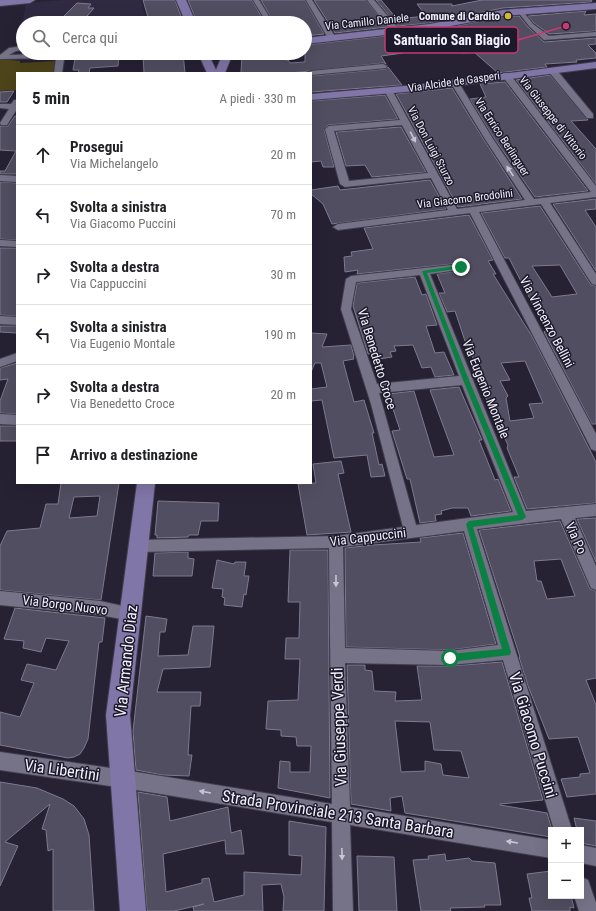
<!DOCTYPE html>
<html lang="it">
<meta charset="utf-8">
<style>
:root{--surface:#fff;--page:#f6f6f6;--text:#202124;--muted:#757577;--line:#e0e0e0}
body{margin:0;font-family:"Roboto Condensed",sans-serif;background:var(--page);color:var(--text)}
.controls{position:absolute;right:12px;bottom:12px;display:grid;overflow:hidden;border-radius:0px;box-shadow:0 4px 16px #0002}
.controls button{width:36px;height:36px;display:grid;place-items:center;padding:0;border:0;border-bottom:1px solid var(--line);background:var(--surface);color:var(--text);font:20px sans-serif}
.stop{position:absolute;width:12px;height:12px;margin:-9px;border:3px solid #0b8043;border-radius:50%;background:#fff}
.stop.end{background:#0b8043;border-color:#fff;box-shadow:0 1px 4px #0008}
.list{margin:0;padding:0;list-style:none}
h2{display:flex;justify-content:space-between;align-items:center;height:52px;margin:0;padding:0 16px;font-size:17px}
h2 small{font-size:13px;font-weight:400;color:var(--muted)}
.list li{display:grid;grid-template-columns:26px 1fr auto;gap:12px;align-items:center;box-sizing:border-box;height:60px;padding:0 16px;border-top:1px solid var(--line)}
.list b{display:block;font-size:15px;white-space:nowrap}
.list p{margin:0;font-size:13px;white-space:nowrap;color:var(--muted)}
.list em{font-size:13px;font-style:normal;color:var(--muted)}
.icon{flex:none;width:22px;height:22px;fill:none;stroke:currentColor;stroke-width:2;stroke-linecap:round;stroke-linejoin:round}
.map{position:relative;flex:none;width:596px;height:911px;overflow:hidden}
.search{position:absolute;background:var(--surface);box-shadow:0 4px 16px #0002;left:16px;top:16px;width:296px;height:44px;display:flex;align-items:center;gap:10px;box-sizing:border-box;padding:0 14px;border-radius:22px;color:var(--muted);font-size:15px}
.panel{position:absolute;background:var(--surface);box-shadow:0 4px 16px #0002;left:16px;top:72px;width:296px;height:412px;border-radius:0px}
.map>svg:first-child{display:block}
</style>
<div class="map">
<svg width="596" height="911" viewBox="0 0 596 911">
<rect width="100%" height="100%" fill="#262234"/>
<polygon fill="#2f2a41" points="63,0 141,0 147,23 23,23 23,41 19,41 26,3"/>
<polygon fill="#4e441a" points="0,59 20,61 20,63 55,61 53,73 17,73 17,90 0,91"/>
<g fill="#514e61" stroke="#7d798f" fill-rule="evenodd">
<polygon points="143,0 175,0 182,19 149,21"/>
<polygon points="188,0 252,0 265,23 197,23"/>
<polygon points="261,0 305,0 324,34 305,36 305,23 274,23"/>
<polygon points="314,0 366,0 387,27 335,33"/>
<polygon points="376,0 381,0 397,19 426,16 417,4 452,4 452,6 482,0 592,0 591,2 503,8 430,23 398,26"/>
<polygon points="77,3 91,4 88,8 94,8 81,23 57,23"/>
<polygon points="586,11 584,15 596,14 596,31 549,34 534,23 528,16"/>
<polygon points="519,16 528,27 544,42 596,38 596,44 588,45 596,53 596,58 576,60 577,62 545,64 547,67 498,73 474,52 462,53 453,45 401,51 403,53 381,56 386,64 383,63 291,73 241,73 242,53 282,53 286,60 288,60 290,63 305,62 305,45 430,31 503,17"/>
<polygon points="76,53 110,53 110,56 119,55 118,66 90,68 89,73 78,73 79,70 73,70"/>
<polygon points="183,53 185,73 144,73 143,55"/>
<polygon points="388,67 402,85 311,92 311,76 386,69"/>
<polygon points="550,75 588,120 571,121 596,149 596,184 516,80"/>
<polygon points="505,82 588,191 535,197 494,138 470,99 486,97 480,84"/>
<polygon points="452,88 484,140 522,199 458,207 396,94"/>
<polygon points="14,91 7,102 0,102 0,92"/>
<polygon points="385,95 398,119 328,125 324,129 334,167 323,167 321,161 311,162 311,101"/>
<polygon points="15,116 17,116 17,174 0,174 0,171 5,171 16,151 0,150 0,126 8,126"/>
<polygon points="401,127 426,172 372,177 365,165 346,166 336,132"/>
<polygon points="430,180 446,209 332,224 323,204 311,194 311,190 338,186 340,190"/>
<polygon points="0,182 17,183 17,240 0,239"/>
<polygon points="596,199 596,209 585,210 596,227 596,271 553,204"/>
<path d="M540 206 591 285 596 286V424H592L544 332 546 330 509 258H505L481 213ZM560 265 577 294 552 297 532 266Z"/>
<path d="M469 215 493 260 488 261 496 274H493L533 338 596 462V503L527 509 514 477H519L507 448 508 445 472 369 479 368 468 350 455 311 447 312 439 293H445L437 274 465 270 467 266 461 263 357 274 358 270 345 272 344 257 352 256 351 252 373 249 364 228ZM525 361 543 403 529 404 534 418 510 421 506 398 508 396 500 381 510 380 501 363Z"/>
<polygon points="0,248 17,248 17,316 0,315"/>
<polygon points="415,277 422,295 426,294 437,325 426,326 435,353 444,352 454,375 435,377 431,367 422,368 413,345 394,346 396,351 390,352 392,357 379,359 376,353 368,354 353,306 357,283"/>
<polygon points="0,326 17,326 17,333 0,332"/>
<polygon points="311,333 327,334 322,347 351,345 354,356 353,357 354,359 343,361 354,402 364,400 374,433 372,433 379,465 382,464 385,476 371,477 367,455 334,458 322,400 311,401 311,389 327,387 321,363 315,363 311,372"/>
<polygon points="17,363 17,414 0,413 0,401 8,379 0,380 0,368"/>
<polygon points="459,387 482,440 479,440 495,480 498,479 511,511 471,516 468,508 452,508 441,511 442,514 435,515 436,521 420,523 410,479 407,479 392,431 400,430 388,394 414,391 434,457 454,455 430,390"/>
<rect x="0" y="426" width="17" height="15"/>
<polygon points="341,461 344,473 338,474 351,532 307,535 298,484 316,483 313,464"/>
<path d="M61 483H119L101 600 0 590V546L7 531 40 528 46 504H58ZM100 496 97 516 69 518 74 497Z"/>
<polygon points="158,501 219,503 218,521 201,521 198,535 189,535 188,537 157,538 157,535 155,535"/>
<polygon points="596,518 596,562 577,519"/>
<path d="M560 521 590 589 596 591V678L586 680 596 705V794L567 797 561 779 580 777V774L590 773 578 737 549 739 528 686 519 657H520L479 530ZM561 559 575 596 547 599 541 581H537L534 561Z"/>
<polygon points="463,533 496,644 450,650 346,647 345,548 373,545 421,542 420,538"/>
<polygon points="290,550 328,550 330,798 278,788 280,761 290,762 290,772 310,772 311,746 297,746 296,737 281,736 281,730 266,729 268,701 298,700 300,659 285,659 286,638 299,638 300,602 288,602"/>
<polygon points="188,552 188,558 194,559 192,576 153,576 155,553"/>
<polygon points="217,560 234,564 235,562 246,562 244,576 249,576 246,595 244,594 242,607 224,605 225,598 222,597 223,589 212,588"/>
<polygon points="15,608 105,618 102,642 99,642 88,739 84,748 80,754 74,757 68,758 0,745 0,712 20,717 34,683 21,680 27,664 56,670 69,641 46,638 41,652 23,648 24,641 4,639"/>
<polygon points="146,616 167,619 165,632 160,632 158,656 188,655 193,626 214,626 210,667 163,669 157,692 201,692 200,706 191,706 188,755 192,755 189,776 162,775 136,770 133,731"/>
<path d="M502 662 543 800 500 804V805L547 813 552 830H551V837L405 813 402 796 390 798 391 811 351 804 347 665H365V670L372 671 374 691 396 692 395 701 422 700 417 666H450ZM395 721 430 722 434 750 461 751 469 778 443 775 441 764 425 761V771L401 772Z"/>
<polygon points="0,782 37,788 63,799 74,806 84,819 89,835 94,911 53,911 53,849 48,851 46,830 42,829 50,804 5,842 18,846 0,886"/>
<polygon points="138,792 167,797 170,821 228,807 231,833 241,830 244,854 226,854 225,840 163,854 166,892 202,883 202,879 209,878 214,902 244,895 244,872 301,875 302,856 289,855 289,821 326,827 324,911 283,911 284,897 281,884 262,885 263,911 194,911 193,907 204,904 174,911 147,911"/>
<polygon points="574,818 596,821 596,846 581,843 581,830 577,830"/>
<polygon points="445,854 446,861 469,858 472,861 495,863 501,905 484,905 485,907 450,908 451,911 421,911 413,860 429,859 428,856"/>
<polygon points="357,856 394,857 397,911 359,911"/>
<polygon points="551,871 551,896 571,896 574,908 570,907 570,911 532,911 529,898 532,898 527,874"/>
</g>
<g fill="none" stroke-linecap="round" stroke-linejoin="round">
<defs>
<g id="street">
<polygon points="253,0 259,0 273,23 267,23"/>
<polygon points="306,0 312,0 336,38 335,40 329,40"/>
<polygon points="367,0 374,0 399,29 399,33 393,33"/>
<polygon points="519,11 523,11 533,24 549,36 596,32 596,36 544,40 529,26 518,12"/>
<polygon points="23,46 23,50 16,51 9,55 65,53 62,73 54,73 56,58 0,59 0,55 9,48"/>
<polygon points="383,64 387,66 386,68 311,75 311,73 307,73 311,71"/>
<polygon points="549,68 555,68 593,114 593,118 587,118 549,72"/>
<path d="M503 73H509L596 186V197L550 203 596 274V285L592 284 541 204 479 212 596 434V451L591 449 590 446 470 213 338 230 333 227 338 224 448 210 431 178 345 187 340 184 325 129 329 126 400 120 384 90 388 88 392 90 457 209 525 200 485 139 451 83 455 81 459 83 493 139 534 199 591 192 503 77ZM402 125 428 173 349 181 334 131Z"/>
<polygon points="14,100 17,100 17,109 7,125 1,125 0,123 9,109 0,108 0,104 11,104"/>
<polygon points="0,175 17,176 17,182 0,181"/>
<polygon points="0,240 17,241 17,247 0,246"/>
<path d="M461 264 466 267 465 269 430 274 526 511 596 504V516L575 518 596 566V590L591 588 561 519 477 529 572 830H554L503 660 450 665 345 663 350 807 551 840V858L350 825 353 911H333L332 822 124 788 0 770V752L124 770 332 804 329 548 139 552 134 550 132 546 134 542 139 540 336 536 403 527 371 404 341 309 346 279 351 276ZM420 275 459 376 377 384 351 309 356 282ZM462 385 513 512 416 525 379 393ZM464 531 498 645 450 651 345 648 343 547Z"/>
<polygon points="0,316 17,317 17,325 0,324"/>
<polygon points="17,353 17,361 0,367 0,359"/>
<polygon points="0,414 17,415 17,425 0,424"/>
<polygon points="0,591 100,601 136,609 139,614 136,619 131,621 100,615 0,605"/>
<polygon points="581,845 596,848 596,866 581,863"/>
<polygon points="581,877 588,880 596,903 596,911 579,911 574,896 581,896"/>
</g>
<g id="secondary">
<polygon points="0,0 35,0 30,3 0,6"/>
<polygon points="176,0 186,0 196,23 186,23"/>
<polygon points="596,3 596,9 503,16 430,30 305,44 305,38 430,24 503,10"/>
<polygon points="198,53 208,53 216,70 223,53 233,53 225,73 207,73"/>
<polygon points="596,62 596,68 416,91 311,100 311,94 416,85"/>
<polygon points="137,483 155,483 130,715 146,911 120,911 106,715"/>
</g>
</defs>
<use href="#street" stroke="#413e4d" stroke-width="2"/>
<use href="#secondary" stroke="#413e4d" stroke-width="2"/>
<use href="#street" fill="#767388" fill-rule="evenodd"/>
<use href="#secondary" fill="#8176a8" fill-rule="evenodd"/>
</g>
<defs><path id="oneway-solid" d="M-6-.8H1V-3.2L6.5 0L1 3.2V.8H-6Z"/></defs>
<g fill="#c7c5d4">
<use href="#oneway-solid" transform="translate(413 137) rotate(62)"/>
<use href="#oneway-solid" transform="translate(510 171) rotate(-124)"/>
<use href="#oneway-solid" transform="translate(336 581) rotate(90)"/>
<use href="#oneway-solid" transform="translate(205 792) rotate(-170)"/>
<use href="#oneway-solid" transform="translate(512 842) rotate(-171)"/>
<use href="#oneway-solid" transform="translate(342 854) rotate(89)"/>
</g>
<polygon fill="#0b8043" points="461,265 463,268 427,273 469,380 526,517 522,520 473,527 511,652 510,655 450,662 446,658 450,654 502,649 466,524 469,521 518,515 463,380 422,271"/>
<circle fill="#d2b635" stroke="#1c192a" stroke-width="1.5" cx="508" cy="16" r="4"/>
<g text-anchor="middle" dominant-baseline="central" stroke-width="3" stroke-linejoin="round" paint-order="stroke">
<g font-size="11" font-weight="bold" fill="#f3f1fd" stroke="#1c192a" text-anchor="end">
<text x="500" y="16">Comune di Cardito</text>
</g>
<g font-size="11" fill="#f3f1fd" stroke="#1c192a">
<text transform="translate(367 22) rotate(-6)">Via Camillo Daniele</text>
<text transform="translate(454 82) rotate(-8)">Via Alcide de Gasperi</text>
<text transform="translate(553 118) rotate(52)">Via Giuseppe di Vittorio</text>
<text transform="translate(502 137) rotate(57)">Via Enrico Berlinguer</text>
<text transform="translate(431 146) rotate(62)">Via Don Luigi Sturzo</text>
<text transform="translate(465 199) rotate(-7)">Via Giacomo Brodolini</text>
</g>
<g font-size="13" fill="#f3f1fd" stroke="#1c192a">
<text transform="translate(547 322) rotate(62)">Via Vincenzo Bellini</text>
<text transform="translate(377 359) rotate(73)">Via Benedetto Croce</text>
<text transform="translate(486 389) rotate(68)">Via Eugenio Montale</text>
<text transform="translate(368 537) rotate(-7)">Via Cappuccini</text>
<text transform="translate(576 538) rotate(66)">Via Po</text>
<text transform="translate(65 605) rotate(7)">Via Borgo Nuovo</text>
</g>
<g font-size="16" fill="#f3f1fd" stroke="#1c192a">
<text transform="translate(126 661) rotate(-84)">Via Armando Diaz</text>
<text transform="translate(339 727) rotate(-92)">Via Giuseppe Verdi</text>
<text transform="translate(533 735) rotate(73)">Via Giacomo Puccini</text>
<text transform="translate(62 770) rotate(8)">Via Libertini</text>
<text transform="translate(338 814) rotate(9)">Strada Provinciale 213 Santa Barbara</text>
</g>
</g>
<path fill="none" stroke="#c93973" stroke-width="1.5" d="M566 26L518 40"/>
<circle fill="#c93973" stroke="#1c192a" stroke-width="1.5" cx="566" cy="26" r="4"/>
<rect fill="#1c192a" stroke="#c93973" stroke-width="1.5" x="385" y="27" width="133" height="26" rx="4"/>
<g font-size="14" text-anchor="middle" font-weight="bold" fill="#f3f1fd">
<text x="452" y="45">Santuario San Biagio</text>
</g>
</svg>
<div class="controls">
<button>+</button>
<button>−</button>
</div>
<div class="stop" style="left:450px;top:658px"></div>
<div class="stop end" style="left:461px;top:267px"></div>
<div class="search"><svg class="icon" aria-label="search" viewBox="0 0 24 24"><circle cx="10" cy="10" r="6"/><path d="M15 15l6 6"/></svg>Cerca qui</div>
<section class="panel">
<h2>5 min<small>A piedi · 330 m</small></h2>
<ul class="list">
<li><svg class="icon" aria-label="ahead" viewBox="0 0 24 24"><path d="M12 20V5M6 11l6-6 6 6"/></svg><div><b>Prosegui</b><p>Via Michelangelo</p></div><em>20 m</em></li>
<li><svg class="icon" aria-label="left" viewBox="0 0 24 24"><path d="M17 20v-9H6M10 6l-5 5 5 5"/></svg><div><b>Svolta a sinistra</b><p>Via Giacomo Puccini</p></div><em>70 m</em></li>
<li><svg class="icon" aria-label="right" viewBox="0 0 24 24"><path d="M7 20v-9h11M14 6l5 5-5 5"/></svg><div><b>Svolta a destra</b><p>Via Cappuccini</p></div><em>30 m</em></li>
<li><svg class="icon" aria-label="left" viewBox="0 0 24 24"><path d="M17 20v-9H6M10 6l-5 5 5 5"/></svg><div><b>Svolta a sinistra</b><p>Via Eugenio Montale</p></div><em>190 m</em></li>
<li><svg class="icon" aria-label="right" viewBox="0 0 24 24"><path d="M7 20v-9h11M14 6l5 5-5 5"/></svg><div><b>Svolta a destra</b><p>Via Benedetto Croce</p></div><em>20 m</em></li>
<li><svg class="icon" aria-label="arrive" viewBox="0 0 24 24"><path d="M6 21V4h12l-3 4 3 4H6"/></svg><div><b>Arrivo a destinazione</b></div></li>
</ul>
</section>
</div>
